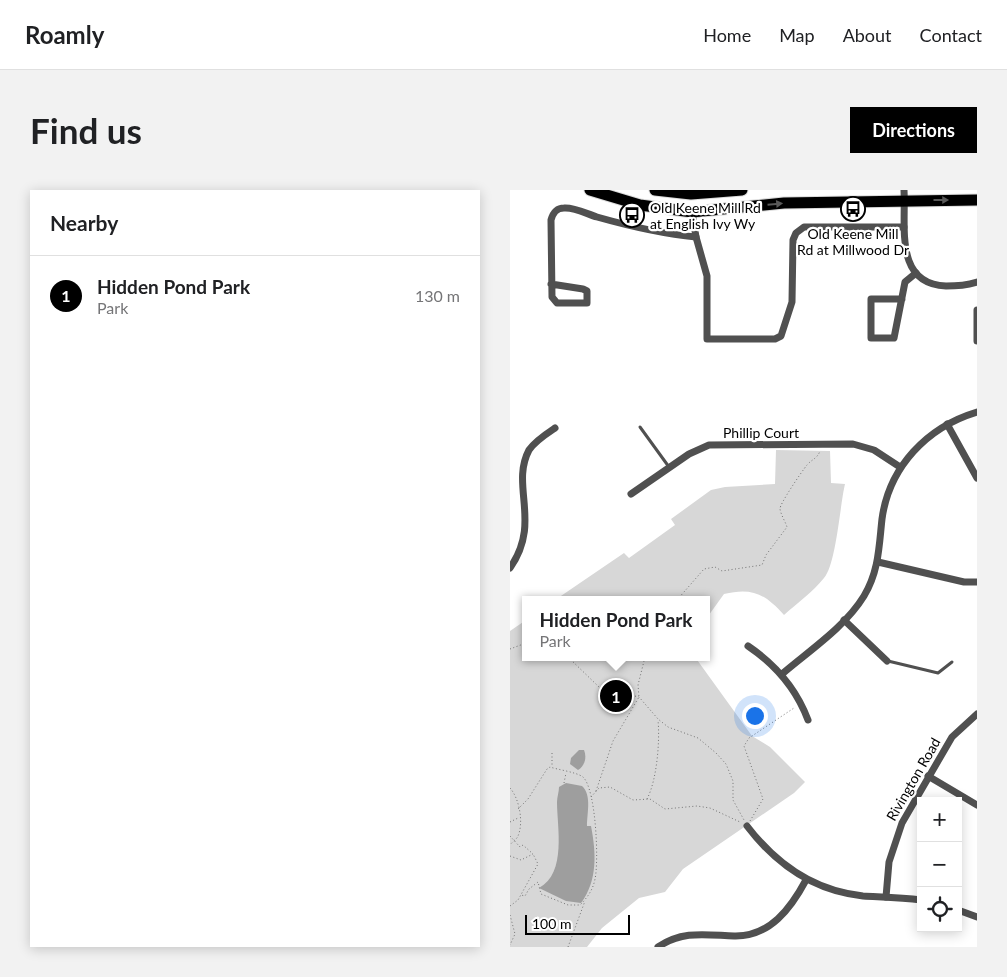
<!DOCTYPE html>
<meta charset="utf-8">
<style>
:root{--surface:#fff;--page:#f2f2f2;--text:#202124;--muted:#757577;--line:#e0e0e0;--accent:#000}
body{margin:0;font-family:Lato,sans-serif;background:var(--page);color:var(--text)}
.controls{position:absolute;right:15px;bottom:15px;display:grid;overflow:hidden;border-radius:0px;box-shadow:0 2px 12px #0003}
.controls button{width:45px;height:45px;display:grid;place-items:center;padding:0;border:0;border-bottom:1px solid var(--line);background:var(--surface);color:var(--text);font:25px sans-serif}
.scale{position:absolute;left:15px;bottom:12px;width:105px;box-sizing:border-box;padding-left:5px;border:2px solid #000;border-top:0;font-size:14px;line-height:18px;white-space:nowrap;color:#000;-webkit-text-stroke:4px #fff;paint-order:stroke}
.you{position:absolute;left:244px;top:525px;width:18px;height:18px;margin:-12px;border:4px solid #fff;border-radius:50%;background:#1a73e8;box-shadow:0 0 0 8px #1a73e833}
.badge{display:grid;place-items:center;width:32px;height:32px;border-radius:50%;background:var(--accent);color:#fff;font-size:16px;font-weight:700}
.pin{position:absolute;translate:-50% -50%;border:2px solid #fff;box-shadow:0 1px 5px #0006}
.popup{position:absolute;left:12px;top:406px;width:188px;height:65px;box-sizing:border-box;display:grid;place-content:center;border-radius:0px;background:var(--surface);filter:drop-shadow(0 1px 4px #0005);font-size:16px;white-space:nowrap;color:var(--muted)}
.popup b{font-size:19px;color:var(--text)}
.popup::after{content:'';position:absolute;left:50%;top:100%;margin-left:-10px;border:10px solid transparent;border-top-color:var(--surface)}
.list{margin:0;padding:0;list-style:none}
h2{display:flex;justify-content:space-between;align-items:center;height:65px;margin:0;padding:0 20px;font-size:21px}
h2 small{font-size:16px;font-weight:400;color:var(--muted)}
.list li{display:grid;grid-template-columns:32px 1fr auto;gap:15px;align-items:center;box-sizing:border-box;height:80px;padding:0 20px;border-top:1px solid var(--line)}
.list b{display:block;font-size:19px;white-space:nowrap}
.list p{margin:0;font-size:16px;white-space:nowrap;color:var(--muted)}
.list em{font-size:16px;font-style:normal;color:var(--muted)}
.icon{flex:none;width:28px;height:28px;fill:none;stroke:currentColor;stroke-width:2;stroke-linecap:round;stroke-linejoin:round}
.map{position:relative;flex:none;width:467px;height:757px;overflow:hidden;border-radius:0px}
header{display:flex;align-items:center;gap:30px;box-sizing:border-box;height:70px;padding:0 25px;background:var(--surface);border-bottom:1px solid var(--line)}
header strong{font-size:24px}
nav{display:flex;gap:28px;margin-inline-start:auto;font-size:18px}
.intro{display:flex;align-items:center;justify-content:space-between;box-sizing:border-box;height:120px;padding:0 30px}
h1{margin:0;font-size:35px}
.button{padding:12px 22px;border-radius:0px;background:var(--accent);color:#fff;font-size:18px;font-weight:700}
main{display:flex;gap:30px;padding:0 30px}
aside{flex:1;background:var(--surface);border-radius:0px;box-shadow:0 2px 12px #0003}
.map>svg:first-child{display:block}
</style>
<header>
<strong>Roamly</strong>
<nav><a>Home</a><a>Map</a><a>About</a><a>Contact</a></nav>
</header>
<div class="intro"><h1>Find us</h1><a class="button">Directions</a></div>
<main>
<aside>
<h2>Nearby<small></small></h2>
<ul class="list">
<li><span class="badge">1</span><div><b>Hidden Pond Park</b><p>Park</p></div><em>130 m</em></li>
</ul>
</aside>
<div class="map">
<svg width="467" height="757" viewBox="0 0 467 757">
<rect width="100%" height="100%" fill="#fff"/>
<g fill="#d7d7d7">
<path d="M266 260 320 261 321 293 335 294C330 315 326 375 314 388 303 402 287 413 274 425 255 404 242 397 214 404L196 429V410H45L114 363 119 368 165 335 161 329 201 300 215 297 265 294Z"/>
<polygon points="16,430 16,467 185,467 242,546 260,557 295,592 284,603 173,679 155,702 129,708 92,738 77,757 0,757 0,441"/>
</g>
<g fill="#9e9e9e">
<path d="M69 560H74C77 567 75 576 68 580L60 574 61 568Z"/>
<path d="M56 593 72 596C82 605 77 623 77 636H81C86 662 88 690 71 713L56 711 29 698C57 683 47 637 47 612 47 607 49 602 49 597Z"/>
</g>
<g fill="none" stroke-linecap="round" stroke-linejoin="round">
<defs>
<g id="primary">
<polyline points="80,0 130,15 182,22 274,13 467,10"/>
<polyline points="145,0 181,4 232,0"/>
</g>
</defs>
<use href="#primary" stroke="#dbdbdb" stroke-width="13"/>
<g stroke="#727272" stroke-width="1" stroke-dasharray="1 2.5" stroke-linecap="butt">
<path d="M167 410 194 379 205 377 212 381 252 375 256 365 277 337C275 331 271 325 270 319 269 315 292 281 297 275 302 269 307 269 310 261"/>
<polyline points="0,459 16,453"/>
<polyline points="58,467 90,498 129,507 148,529 158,537 188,548 206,563 216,574 223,591 223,610 234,630"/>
<polyline points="42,563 42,577"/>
<polyline points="54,593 56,583"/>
<path d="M0 598C9 608 14 632 8 646 7 649 2 652 0 655"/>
<polyline points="86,601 103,551 129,507 128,495 135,467"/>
<polyline points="81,607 89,598 100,597 123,610 140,609 155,619 187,616 200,618 230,632"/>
<path d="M137 609C147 590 150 551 148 530"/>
<path d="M8 619 18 609 37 579 40 577C49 580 66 582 73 587 86 599 89 671 85 689 83 700 77 708 70 715H58L31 704 28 692 19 699 15 706 11 705"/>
<polyline points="240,631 253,609 234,556 239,548 284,518"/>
<polyline points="0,632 8,628"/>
<polyline points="0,646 10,657 13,655 23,664 11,670 0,666"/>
<polyline points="0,716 8,710 28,674 23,664"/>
<polyline points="0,725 5,744 0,755"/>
<polyline points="58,757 75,711"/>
</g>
<g stroke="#505050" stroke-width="3">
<polyline points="130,237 159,277"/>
<polyline points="378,471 428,483 442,472"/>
</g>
<g stroke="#505050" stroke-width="7">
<path d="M394 0C396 36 384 94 436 96 447 96 457 95 467 92"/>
<polyline points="182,22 186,47 197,86 197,149 265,149 271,146 282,112 283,50 286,43 294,37 394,37"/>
<path d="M41 94 73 99 77 101V113H47L42 107 41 30C43 23 46 18 54 18 64 17 77 24 87 27 119 36 153 44 186 47"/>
<polyline points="392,109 361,109 361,148 384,148 395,92 406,83"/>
<polyline points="467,120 467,151"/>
<polyline points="437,234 467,288"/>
<polyline points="121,304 179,264 199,255 343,254 364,260 390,277"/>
<polyline points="368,372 454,392 467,392"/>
<path d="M0 378C32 332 0 296 19 260 25 251 36 244 45 238"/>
<polyline points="334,430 377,471"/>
<path d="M238 456C266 475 286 498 298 530"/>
<path d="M272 484C300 460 335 437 354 406 369 381 369 356 372 329 379 277 417 237 467 222"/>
<polyline points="418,586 467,615"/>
<path d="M237 636C266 674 304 701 353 706 372 707 391 707 411 710"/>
<polyline points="376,707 379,672 392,633 442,547 467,524"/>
<polyline points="448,720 467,727"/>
<path d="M148 757C173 740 196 745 224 746 260 747 281 718 296 690"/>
</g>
<use href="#primary" stroke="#000" stroke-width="11"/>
</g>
<defs><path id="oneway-solid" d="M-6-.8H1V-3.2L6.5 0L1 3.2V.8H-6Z" transform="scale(1.25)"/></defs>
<g fill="#595959">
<use href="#oneway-solid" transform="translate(431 10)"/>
<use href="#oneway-solid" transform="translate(265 14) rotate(-5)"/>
</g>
<defs>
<symbol id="bus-ring" viewBox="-11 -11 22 22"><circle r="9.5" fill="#fff" stroke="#000" stroke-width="1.5"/><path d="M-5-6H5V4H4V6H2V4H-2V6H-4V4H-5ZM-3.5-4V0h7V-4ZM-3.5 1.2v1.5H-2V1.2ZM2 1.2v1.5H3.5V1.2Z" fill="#000"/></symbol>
</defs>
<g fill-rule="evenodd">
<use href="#bus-ring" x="329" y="5" width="28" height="28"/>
<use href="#bus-ring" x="108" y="11" width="28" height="28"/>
</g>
<g text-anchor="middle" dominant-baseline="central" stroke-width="4.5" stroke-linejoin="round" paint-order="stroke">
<g font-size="14" fill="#000" stroke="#fff" text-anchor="start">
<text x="140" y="17">Old Keene Mill Rd<tspan x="140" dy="16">at English Ivy Wy</tspan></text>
<text x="343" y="43" text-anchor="middle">Old Keene Mill<tspan x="343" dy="16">Rd at Millwood Dr</tspan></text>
</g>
<g font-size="14" fill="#000" stroke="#fff">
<text x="251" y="242">Phillip Court</text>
<text transform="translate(403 589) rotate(-60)">Rivington Road</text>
</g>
</g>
</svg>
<div class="controls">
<button>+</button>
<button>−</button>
<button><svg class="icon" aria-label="locate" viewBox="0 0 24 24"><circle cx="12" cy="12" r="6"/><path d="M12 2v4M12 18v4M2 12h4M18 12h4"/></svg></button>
</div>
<div class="scale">100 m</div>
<div class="you"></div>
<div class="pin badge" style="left:106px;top:506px">1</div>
<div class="popup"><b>Hidden Pond Park</b>Park</div>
</div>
</main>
